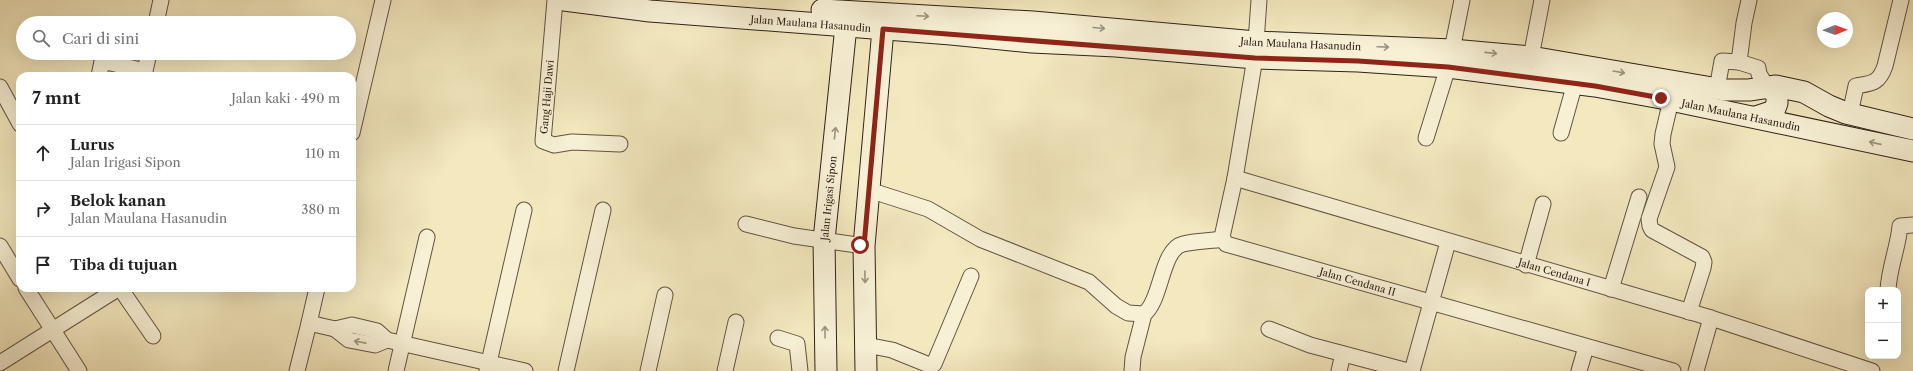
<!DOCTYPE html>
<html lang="id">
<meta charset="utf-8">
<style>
:root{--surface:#fff;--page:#f2f2f2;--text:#222;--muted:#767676;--line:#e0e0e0}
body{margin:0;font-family:"Libre Caslon Text",serif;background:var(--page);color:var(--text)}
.controls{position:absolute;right:12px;bottom:12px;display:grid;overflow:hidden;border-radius:8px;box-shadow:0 4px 16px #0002}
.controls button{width:36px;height:36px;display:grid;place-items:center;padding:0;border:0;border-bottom:1px solid var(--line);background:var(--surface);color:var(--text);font:20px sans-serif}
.compass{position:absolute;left:1817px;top:12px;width:36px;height:36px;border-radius:50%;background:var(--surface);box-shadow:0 4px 16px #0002;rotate:89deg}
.stop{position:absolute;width:12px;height:12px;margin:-9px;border:3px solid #8f2418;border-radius:50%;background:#fff}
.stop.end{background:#8f2418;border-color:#fff;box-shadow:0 1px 4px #0008}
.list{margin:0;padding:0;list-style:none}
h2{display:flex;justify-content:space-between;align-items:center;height:52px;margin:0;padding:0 16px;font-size:17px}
h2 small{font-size:13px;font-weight:400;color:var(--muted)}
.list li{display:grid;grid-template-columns:26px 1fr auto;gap:12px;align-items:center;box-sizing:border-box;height:56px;padding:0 16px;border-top:1px solid var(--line)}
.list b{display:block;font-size:15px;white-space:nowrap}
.list p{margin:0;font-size:13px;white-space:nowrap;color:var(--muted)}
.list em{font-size:13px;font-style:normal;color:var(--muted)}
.icon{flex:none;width:22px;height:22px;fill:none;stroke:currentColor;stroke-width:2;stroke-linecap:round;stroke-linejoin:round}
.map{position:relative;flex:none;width:1913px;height:371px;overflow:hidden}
.search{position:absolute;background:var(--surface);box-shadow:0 4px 16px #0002;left:16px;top:16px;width:340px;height:44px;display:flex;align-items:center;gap:10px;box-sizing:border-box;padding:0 14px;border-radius:22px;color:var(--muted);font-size:15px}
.panel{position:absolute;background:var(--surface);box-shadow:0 4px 16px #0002;left:16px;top:72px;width:340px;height:220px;border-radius:12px}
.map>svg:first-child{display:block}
</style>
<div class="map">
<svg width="1913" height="371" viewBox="0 0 1913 371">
<rect width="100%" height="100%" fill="#f3e8be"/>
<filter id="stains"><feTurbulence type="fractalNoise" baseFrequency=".005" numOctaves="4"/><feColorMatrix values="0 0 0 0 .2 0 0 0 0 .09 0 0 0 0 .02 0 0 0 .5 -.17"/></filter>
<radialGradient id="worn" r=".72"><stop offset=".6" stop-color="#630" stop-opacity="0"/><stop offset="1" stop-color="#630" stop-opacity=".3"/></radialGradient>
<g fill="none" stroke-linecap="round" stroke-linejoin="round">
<defs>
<g id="street">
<polyline points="555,0 543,141 554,145 572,142 620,144"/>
<polyline points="156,23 161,0"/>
<polyline points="1256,42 1259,0"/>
<polyline points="1452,50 1462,0"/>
<polyline points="1531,57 1542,0"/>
<path id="s1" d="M1255 58 1235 178 1222 237 1226 244 1673 371"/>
<polyline points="1739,62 1758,68 1759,74 1767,87"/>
<polyline points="99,76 102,61 145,71 149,53"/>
<polyline points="0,87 20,124"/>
<polyline points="1717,89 1722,61 1739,62 1744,23 1749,0"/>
<polyline points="1671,100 1663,134 1662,144 1667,167 1649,219 1650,226 1652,230 1702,257 1704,262 1703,268 1689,312"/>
<path d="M1850 114 1856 86C1873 83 1879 83 1885 66L1901 0"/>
<polyline points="352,133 383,0"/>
<polyline points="1561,133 1575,83"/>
<polyline points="1426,138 1448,67"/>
<path id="s2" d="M1235 178 1711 318 1872 371"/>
<polyline points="869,190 928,209 980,239 1089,282 1116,306 1128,313 1144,314"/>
<polyline points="746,224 794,236 864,246"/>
<polyline points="0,246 20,279"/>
<polyline points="1526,265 1543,204"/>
<polyline points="26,288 79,371"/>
<polyline points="120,288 153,336"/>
<polyline points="1611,289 1639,197"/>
<path d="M1888 290C1889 268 1898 248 1900 226L1913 225"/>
<polyline points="309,323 317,288"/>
<polyline points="335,329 349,340 375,345 387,340"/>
<polyline points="1269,329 1310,345 1408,371"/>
<polyline points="778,338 797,344 800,371"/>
<polyline points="866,345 892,350 929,365 934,364 971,276"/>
<polyline points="0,363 119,288"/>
<polyline points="297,371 309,323 335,329 352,325 377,331 387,340 525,371"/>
<polyline points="396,371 427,237"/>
<polyline points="487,371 524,210"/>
<polyline points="566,371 603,210"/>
<polyline points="648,371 665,295"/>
<polyline points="725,371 736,322"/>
<path d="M1132 371 1133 357 1144 314C1162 300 1161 249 1183 244 1195 241 1210 241 1223 239"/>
<polyline points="1339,371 1343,354"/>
<polyline points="1412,371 1448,242"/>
<polyline points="1579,371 1586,347"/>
<polyline points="1696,371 1711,318"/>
</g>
<g id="secondary">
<path id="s3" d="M564 0 650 11 951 34 1032 42 1116 46 1255 58 1358 61 1448 67 1595 86 1661 98 1913 151"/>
<path id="s4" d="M822 10 1033 22 1256 42 1452 50 1531 57 1724 90H1749L1776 86 1804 92 1829 106 1846 113 1913 129"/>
<polyline points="1756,117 1774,111 1777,103 1777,93 1767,87"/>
<path id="s5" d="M826 371 824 240 846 26"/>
<polyline points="866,371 864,246 883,29"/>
</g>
</defs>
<use href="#street" stroke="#625342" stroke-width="17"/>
<use href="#secondary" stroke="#322119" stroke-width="23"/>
<use href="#street" stroke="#f7f0d5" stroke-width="15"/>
<use href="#secondary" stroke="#f7f0d5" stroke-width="21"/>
</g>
<defs><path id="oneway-shaft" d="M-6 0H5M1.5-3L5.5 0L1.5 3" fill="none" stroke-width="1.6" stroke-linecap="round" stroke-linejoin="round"/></defs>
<g stroke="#9e9380">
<use href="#oneway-shaft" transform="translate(923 16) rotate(3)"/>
<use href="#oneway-shaft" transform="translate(1099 28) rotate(5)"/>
<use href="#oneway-shaft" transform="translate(1383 47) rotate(2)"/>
<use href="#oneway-shaft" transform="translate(1491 53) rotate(6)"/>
<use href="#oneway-shaft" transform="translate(1619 72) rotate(10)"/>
<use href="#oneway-shaft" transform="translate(835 133) rotate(-84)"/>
<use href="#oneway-shaft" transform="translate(1875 143) rotate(-167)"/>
<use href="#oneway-shaft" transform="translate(865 277) rotate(89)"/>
<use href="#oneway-shaft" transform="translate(825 332) rotate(-91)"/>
<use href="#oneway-shaft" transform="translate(360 342) rotate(-169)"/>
</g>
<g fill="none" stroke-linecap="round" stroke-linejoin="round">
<polyline stroke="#8f2418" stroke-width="5" points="860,245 864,246 883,29 1255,58 1358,61 1448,67 1595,86 1661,98"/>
</g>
<g text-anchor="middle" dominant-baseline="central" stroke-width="3" stroke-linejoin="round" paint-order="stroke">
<g font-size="10" fill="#322119" stroke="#f7f0d5">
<text stroke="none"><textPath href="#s3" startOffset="248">Jalan Maulana Hasanudin</textPath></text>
<text stroke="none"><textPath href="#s4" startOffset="480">Jalan Maulana Hasanudin</textPath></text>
<text transform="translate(547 97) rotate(-85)">Gang Haji Dawi</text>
<text stroke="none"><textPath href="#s3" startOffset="1184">Jalan Maulana Hasanudin</textPath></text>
<text stroke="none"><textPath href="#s5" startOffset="173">Jalan Irigasi Sipon</textPath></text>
<text stroke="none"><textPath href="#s2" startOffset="333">Jalan Cendana I</textPath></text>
<text stroke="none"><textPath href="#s1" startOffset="327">Jalan Cendana II</textPath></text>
</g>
</g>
<rect width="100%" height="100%" filter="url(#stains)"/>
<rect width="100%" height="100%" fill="url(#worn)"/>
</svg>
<div class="controls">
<button>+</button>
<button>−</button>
</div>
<svg class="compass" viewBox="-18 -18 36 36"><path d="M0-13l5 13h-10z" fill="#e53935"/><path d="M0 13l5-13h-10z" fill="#767676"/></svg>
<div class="stop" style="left:860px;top:245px"></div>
<div class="stop end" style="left:1661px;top:98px"></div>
<div class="search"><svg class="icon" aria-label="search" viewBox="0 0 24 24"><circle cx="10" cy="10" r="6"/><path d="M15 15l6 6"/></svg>Cari di sini</div>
<section class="panel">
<h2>7 mnt<small>Jalan kaki · 490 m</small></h2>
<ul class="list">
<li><svg class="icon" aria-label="ahead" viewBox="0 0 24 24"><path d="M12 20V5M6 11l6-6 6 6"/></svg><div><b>Lurus</b><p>Jalan Irigasi Sipon</p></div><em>110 m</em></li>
<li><svg class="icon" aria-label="right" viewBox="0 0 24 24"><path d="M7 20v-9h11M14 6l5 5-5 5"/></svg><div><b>Belok kanan</b><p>Jalan Maulana Hasanudin</p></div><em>380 m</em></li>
<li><svg class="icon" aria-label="arrive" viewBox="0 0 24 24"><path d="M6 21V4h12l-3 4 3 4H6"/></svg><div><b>Tiba di tujuan</b></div></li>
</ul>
</section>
</div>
